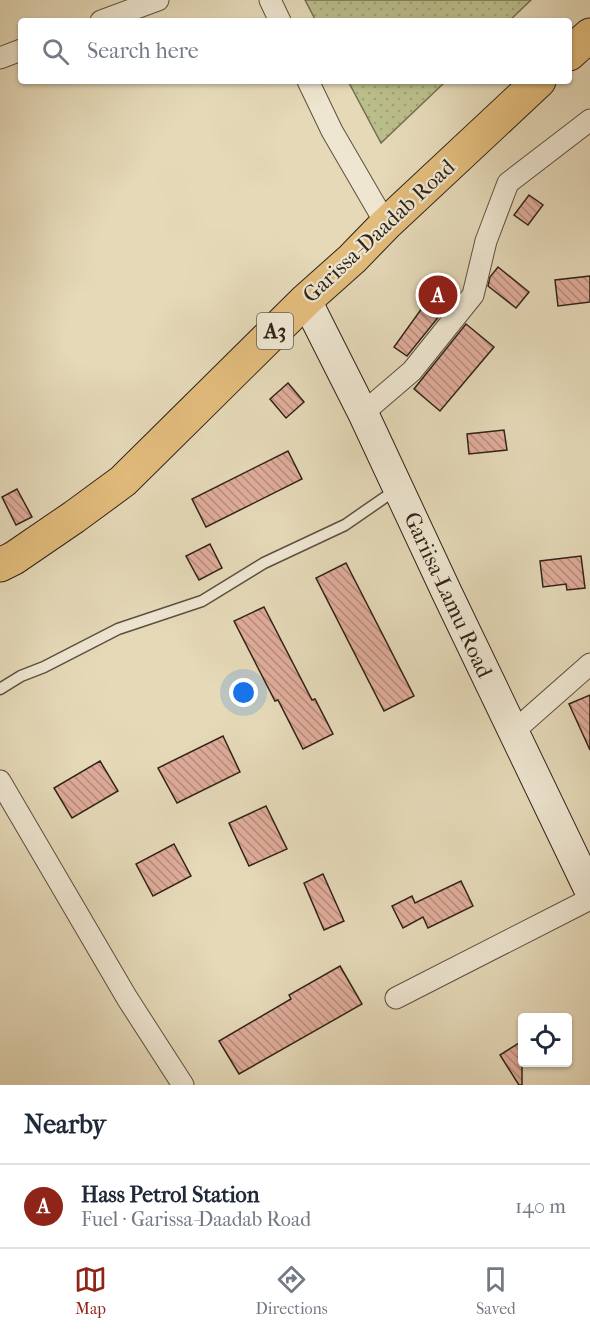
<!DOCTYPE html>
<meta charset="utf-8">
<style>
:root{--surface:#fff;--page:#f6f6f7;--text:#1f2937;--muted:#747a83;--line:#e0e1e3;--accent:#8f2418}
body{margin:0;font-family:"IM FELL French Canon",serif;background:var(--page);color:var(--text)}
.controls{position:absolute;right:18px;bottom:18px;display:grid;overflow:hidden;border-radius:6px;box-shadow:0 2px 4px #0004}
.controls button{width:54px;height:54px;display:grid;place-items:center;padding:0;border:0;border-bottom:2px solid var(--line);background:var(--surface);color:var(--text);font:30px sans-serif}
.you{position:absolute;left:244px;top:693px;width:21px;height:21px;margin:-15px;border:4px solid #fff;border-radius:50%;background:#1a73e8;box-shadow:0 0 0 9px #1a73e833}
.badge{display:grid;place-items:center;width:39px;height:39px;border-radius:50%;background:var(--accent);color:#fff;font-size:20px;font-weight:700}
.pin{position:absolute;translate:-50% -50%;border:3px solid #fff;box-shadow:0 2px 6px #0006}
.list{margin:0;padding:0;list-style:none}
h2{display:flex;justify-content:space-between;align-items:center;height:78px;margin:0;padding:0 24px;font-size:26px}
h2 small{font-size:20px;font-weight:400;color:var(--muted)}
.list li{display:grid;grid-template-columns:39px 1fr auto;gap:18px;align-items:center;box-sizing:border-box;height:84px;padding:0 24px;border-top:2px solid var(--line)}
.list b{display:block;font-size:22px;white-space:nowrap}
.list p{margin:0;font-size:20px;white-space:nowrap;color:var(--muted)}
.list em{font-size:20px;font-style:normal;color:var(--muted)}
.icon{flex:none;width:33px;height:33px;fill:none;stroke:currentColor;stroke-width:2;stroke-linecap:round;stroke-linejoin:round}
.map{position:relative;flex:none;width:590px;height:1085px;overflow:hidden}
.search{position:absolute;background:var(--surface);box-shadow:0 2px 4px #0004;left:18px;right:18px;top:18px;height:66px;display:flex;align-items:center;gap:15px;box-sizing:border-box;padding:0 21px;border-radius:6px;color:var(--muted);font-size:22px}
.sheet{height:162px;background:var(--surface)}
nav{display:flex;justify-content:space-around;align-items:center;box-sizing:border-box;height:84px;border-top:2px solid var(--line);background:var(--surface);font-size:16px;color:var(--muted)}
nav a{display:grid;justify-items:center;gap:3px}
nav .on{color:var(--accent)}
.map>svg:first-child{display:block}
</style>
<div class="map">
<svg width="590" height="1085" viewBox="0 0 590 1085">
<defs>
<pattern id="park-dots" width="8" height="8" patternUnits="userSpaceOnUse" patternTransform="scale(1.5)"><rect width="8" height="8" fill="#babe8b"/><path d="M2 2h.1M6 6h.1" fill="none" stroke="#a0a377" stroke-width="1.8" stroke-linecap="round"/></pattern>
<pattern id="building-back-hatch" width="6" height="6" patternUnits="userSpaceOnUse" patternTransform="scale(1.5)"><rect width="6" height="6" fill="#e0ac9a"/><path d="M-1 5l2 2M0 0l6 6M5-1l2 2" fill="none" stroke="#b68c7d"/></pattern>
</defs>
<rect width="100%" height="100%" fill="#e5d9b8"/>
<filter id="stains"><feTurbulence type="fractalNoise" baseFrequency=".00333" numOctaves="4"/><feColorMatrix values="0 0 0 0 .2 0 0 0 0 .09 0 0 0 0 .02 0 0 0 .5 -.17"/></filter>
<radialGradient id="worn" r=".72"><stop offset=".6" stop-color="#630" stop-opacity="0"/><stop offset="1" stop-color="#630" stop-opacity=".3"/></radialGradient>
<g fill="url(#park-dots)" stroke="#757052" stroke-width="1.5">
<polygon points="305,0 531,0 509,21 316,21"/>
<polygon points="348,81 446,81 381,143"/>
</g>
<g fill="url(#building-back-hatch)" stroke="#302319" stroke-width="1.5">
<polygon points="529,195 543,205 528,225 514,215"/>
<polygon points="498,267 529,292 516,308 488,286 490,277"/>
<polygon points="590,276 590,302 558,306 555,280"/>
<polygon points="440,283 457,294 407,356 394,347"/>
<polygon points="466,324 494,347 440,411 414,389"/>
<polygon points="288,383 304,402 286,418 270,399"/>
<polygon points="504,430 507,450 469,454 467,434"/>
<polygon points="288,451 302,479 206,527 192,499"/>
<polygon points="17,489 32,517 16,525 2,497"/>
<polygon points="210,544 222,568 199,580 186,556"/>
<polygon points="581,556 585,588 567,590 566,584 543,587 540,561"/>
<polygon points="346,563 414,696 384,711 316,578"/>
<polygon points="264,607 312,700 315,699 333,734 303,749 278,700 275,701 234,621"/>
<polygon points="590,695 590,750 569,704"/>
<polygon points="223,736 240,772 177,803 158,768"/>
<polygon points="100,761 118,791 72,818 54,788"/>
<polygon points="266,806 287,849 249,866 229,823"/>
<polygon points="174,844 191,876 153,896 136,864"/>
<polygon points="323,874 344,921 324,930 304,883"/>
<polygon points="461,881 473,906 428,928 423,917 403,928 392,906 412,896 415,903"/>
<polygon points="340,966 362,1004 239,1074 219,1041 291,999 289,995"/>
<polygon points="522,1041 522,1085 519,1085 500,1055"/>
</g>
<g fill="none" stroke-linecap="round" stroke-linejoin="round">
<defs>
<polyline id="lane" points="0,689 21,676 44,667 118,629 202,601 264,563 345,525 397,489"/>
<g id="street">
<polyline points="270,0 280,21"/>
<polyline points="101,21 158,0"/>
<polyline points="0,58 21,50"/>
<polyline points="308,81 332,131 386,224"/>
<polyline points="363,413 412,371 473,295 486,241 508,183 590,120"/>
<polyline points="513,732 590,664"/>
<polyline points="0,781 127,998 183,1085"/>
<polyline points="396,998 590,899"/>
</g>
<polyline id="secondary" points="306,300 363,413 447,593 590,891"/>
<g id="highway">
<polyline points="569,54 590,35"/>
<polyline points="0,565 14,558 74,517 123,481 306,300 352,259 386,224 539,81"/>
</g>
</defs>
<use href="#lane" stroke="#5d5041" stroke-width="13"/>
<use href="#street" stroke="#5d5041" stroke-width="23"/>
<use href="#secondary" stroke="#302319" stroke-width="32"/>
<use href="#highway" stroke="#302319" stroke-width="35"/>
<use href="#lane" stroke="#eee6d1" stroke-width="10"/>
<use href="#street" stroke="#eee6d1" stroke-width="21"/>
<use href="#secondary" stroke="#eee6d1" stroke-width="30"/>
<use href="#highway" stroke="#e2bc7c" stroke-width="33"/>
</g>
<g text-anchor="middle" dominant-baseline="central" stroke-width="4.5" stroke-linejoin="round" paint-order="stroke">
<rect fill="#eee6d1" stroke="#695e50" stroke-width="1.5" x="257" y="313" width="36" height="36" rx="4.5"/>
<g font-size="21" font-weight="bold" fill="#302319">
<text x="275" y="331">A3</text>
</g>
<g font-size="22" fill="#302319" stroke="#eee6d1">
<text transform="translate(379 231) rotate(-43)">Garissa-Daadab Road</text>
<text transform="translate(448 595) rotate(65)">Gariisa-Lamu Road</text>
</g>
</g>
<rect width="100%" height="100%" filter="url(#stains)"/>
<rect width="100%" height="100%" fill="url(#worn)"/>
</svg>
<div class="controls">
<button><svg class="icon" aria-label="locate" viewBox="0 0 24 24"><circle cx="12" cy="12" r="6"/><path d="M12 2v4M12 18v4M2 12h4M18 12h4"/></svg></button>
</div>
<div class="you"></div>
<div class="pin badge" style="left:438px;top:295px">A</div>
<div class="search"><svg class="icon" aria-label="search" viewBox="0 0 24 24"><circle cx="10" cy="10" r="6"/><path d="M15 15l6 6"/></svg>Search here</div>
</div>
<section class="sheet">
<h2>Nearby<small></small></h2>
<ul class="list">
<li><span class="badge">A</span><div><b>Hass Petrol Station</b><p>Fuel · Garissa-Daadab Road</p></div><em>140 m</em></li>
</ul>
</section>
<nav>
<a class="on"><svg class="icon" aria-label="map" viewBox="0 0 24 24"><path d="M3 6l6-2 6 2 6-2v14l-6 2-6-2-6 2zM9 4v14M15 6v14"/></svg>Map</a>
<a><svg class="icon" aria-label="directions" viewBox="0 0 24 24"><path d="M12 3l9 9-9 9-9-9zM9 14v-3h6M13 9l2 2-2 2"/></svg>Directions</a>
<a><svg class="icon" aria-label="saved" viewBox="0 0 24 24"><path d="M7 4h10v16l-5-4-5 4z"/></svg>Saved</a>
</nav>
